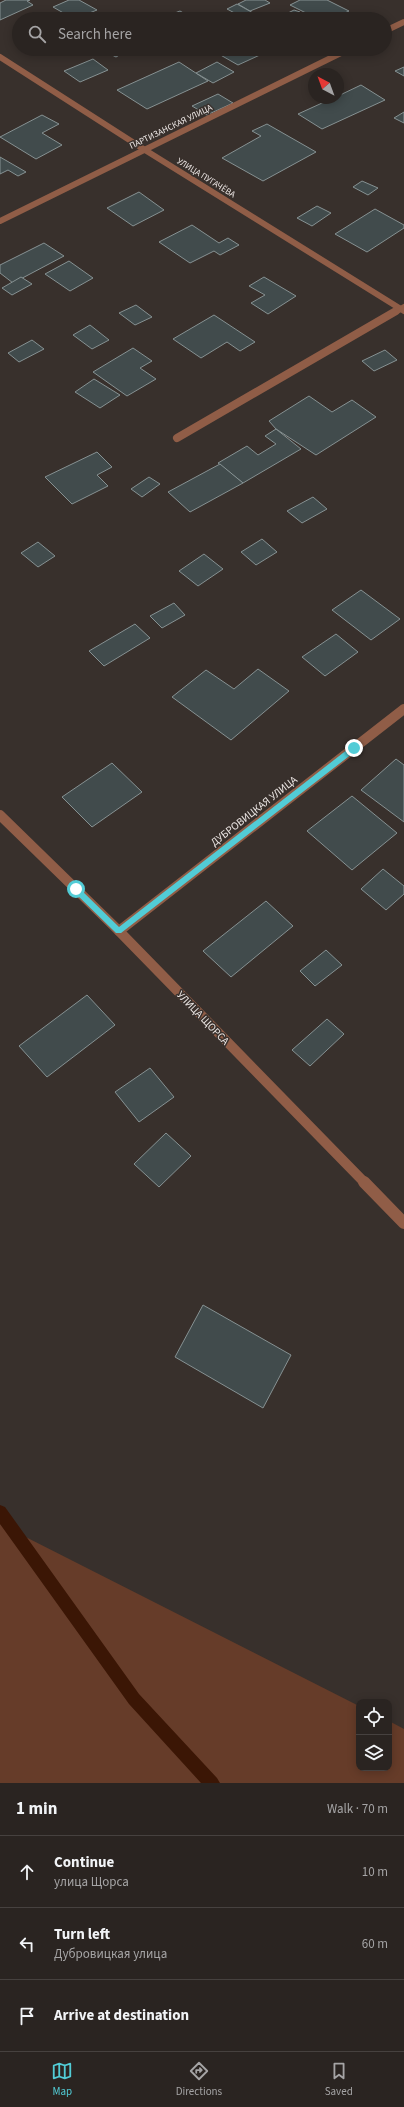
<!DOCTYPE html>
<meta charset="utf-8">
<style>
:root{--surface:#2a2421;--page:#36302e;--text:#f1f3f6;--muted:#a5a4a5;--line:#46413f;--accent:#52ccd6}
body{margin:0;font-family:"Source Sans 3",sans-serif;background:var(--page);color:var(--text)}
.controls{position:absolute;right:12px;bottom:12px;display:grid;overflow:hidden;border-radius:8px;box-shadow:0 2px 10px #0003}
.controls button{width:36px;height:36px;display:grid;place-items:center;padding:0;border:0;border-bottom:1px solid var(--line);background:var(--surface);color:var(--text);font:20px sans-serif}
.compass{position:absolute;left:308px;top:68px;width:36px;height:36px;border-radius:50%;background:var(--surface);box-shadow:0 2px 10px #0003;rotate:319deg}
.stop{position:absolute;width:12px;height:12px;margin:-9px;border:3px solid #52ccd6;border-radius:50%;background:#fff}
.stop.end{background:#52ccd6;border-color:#fff;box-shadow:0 1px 4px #0008}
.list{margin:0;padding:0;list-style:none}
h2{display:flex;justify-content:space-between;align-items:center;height:52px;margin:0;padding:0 16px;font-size:17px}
h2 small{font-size:13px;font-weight:400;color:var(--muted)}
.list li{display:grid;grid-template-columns:26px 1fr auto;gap:12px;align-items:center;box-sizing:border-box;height:72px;padding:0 16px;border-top:1px solid var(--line)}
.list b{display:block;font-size:15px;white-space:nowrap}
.list p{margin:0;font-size:13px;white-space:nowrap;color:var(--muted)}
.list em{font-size:13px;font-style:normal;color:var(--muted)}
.icon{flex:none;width:22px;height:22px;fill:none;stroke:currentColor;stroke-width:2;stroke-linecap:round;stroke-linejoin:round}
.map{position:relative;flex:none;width:404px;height:1783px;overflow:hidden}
.search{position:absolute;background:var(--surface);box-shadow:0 2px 10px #0003;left:12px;right:12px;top:12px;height:44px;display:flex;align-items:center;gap:10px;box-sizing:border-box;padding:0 14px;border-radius:22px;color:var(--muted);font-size:15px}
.sheet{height:268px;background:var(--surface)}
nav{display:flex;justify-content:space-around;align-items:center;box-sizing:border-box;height:56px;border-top:1px solid var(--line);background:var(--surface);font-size:11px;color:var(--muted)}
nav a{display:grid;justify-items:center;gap:2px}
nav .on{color:var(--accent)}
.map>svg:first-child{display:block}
</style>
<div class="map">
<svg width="404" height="1783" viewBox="0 0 404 1783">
<rect width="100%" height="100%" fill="#38302c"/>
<polygon fill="#663c29" points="0,1524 359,1706 359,1768 389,1768 389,1721 404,1729 404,1783 0,1783"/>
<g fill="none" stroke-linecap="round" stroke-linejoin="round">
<polygon fill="#3b1605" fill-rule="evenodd" points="0,1505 5,1507 139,1694 217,1778 220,1783 201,1783 129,1704 0,1524"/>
</g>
<g fill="#414b4c" stroke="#869192">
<polygon points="6,0 30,0 27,1 33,5 0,20 0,3"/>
<polygon points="69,0 79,0 97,10 74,19 53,7"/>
<polygon points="246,0 265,0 270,3 250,11 238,4"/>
<polygon points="300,0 327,0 349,11 332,19 303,19 299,16 306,13 290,5"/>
<polygon points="237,4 262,18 246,19 227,9"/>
<polygon points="294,10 300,12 292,17 296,19 278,18"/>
<polygon points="180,11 194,19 172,19 167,16"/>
<polygon points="48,49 66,49 56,54"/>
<polygon points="107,49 125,49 128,50 116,57 104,51"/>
<polygon points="210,49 273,49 238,65"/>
<polygon points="93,59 108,70 80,82 64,71"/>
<polygon points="179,62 208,81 147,109 117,90"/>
<polygon points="217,62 234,72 213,83 196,73"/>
<polygon points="404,67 404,76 395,71"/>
<polygon points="361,85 385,100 322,129 298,114 333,98 338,98 338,96"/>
<polygon points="218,94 233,103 207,115 192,106"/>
<polygon points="404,112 404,123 394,118"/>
<polygon points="42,115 59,124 42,133 62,145 36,159 0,137"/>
<polygon points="267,124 316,152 263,181 222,158 261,136 252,131"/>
<polygon points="0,157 26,172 18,176 8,170 0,174"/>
<polygon points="362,181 378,188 368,195 353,187"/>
<polygon points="139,192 164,210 133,226 107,208"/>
<polygon points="317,206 331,213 312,226 297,218"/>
<polygon points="375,209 404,225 404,228 367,252 335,234"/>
<polygon points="192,225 219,243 228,238 239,245 220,255 214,251 190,263 159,242"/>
<polygon points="44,243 64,256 13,283 0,273 0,265"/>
<polygon points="69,261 93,278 70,291 45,274"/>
<polygon points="21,277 32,284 12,295 2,288"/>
<polygon points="264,277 296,296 268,314 251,303 265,295 249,286"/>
<polygon points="136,305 152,317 135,325 119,313"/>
<polygon points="214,315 255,342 240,351 227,342 201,358 173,339"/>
<polygon points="90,325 109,340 92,349 73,335"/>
<polygon points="32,340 44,349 19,362 8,353"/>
<polygon points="133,348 152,361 140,368 156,379 127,396 93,372"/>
<polygon points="385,350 397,360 374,371 362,361"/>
<polygon points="94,379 120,395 100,408 75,392"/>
<polygon points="309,396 332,412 352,400 376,417 316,455 276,429 269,421"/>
<polygon points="276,429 301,449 243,483 218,463 247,446 258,455 276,444 265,436"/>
<polygon points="97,452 112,467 97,475 108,486 72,504 45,477"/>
<polygon points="220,464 243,483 190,512 168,492"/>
<polygon points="149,477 160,484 142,497 131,489"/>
<polygon points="313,497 327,509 302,523 287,511"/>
<polygon points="262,539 277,552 256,565 241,552"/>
<polygon points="38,542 55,556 38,567 21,553"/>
<polygon points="204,554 223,569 198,586 179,571"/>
<polygon points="361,590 400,619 371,640 332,610"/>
<polygon points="174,603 185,615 162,628 150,616"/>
<polygon points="135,624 150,638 104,666 89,651"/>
<polygon points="336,634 358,652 325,676 302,657"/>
<polygon points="258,669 289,691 231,740 172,697 206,670 234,689"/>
<polygon points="396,759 404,765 404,822 361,790"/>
<polygon points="112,763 142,792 92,827 62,797"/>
<polygon points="352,796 397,833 352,870 307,831"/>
<polygon points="383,869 404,886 404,894 386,910 361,889"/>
<polygon points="266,901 293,926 231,977 203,951"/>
<polygon points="326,950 342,965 315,986 300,971"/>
<polygon points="87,995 115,1025 47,1077 19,1046"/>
<polygon points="327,1019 344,1034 310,1066 292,1050"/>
<polygon points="150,1068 174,1097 139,1122 115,1092"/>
<polygon points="166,1133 191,1156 159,1187 134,1164"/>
<polygon points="203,1305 291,1355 263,1408 175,1357"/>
</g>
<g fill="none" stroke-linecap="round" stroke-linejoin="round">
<polyline stroke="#905d47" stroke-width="6" points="395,312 404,307"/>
<polyline stroke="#905d47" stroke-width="8" points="177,438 396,311"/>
<polyline stroke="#905d47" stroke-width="10" points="119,931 365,1183"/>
<polyline stroke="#905d47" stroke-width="12" points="364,1182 404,1223"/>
<g stroke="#905d47" stroke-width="6">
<polyline points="385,31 404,22"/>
<polyline points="0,57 145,150 404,311"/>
<polyline points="0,221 349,49"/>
</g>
<polyline stroke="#905d47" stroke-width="10" points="0,815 119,931 404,709"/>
</g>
<polygon fill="#52ccd6" points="352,746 357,746 357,750 121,933 116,933 73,891 73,887 78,887 119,927"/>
<g text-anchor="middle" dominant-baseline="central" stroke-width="3" stroke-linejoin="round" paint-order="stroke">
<g font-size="9" fill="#ece6e4" stroke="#38302c">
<text transform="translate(171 127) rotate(-26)">ПАРТИЗАНСКАЯ УЛИЦА</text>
<text transform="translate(206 178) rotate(32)">УЛИЦА ПУГАЧЁВА</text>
</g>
<g font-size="11" fill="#ece6e4" stroke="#38302c">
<text transform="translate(254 811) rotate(-38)">ДУБРОВИЦКАЯ УЛИЦА</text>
<text transform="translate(203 1018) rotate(46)">УЛИЦА ЩОРСА</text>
</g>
</g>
</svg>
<div class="controls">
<button><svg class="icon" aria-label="locate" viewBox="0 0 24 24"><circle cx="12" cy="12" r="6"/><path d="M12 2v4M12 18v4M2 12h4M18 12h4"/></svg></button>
<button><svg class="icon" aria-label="layers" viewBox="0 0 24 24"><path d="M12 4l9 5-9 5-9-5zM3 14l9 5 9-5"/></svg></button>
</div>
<svg class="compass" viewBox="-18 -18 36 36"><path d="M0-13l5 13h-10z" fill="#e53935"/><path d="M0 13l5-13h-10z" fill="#a5a4a5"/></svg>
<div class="stop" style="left:76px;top:889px"></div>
<div class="stop end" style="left:354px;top:748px"></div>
<div class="search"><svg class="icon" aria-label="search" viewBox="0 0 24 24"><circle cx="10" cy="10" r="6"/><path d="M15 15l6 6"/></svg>Search here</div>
</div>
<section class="sheet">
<h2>1 min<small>Walk · 70 m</small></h2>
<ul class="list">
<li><svg class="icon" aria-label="ahead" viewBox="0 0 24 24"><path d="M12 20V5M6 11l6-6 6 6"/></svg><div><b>Continue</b><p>улица Щорса</p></div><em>10 m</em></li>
<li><svg class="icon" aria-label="left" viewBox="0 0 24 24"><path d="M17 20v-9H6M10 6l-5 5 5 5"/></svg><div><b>Turn left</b><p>Дубровицкая улица</p></div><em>60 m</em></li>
<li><svg class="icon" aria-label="arrive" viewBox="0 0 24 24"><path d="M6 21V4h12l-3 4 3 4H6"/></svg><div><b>Arrive at destination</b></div></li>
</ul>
</section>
<nav>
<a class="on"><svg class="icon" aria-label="map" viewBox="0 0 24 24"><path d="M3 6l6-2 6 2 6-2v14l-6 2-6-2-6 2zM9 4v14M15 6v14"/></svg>Map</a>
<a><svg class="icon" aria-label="directions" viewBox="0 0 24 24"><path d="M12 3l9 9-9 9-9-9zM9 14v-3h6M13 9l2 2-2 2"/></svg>Directions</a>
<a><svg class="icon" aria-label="saved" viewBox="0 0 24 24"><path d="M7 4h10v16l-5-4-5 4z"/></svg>Saved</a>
</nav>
